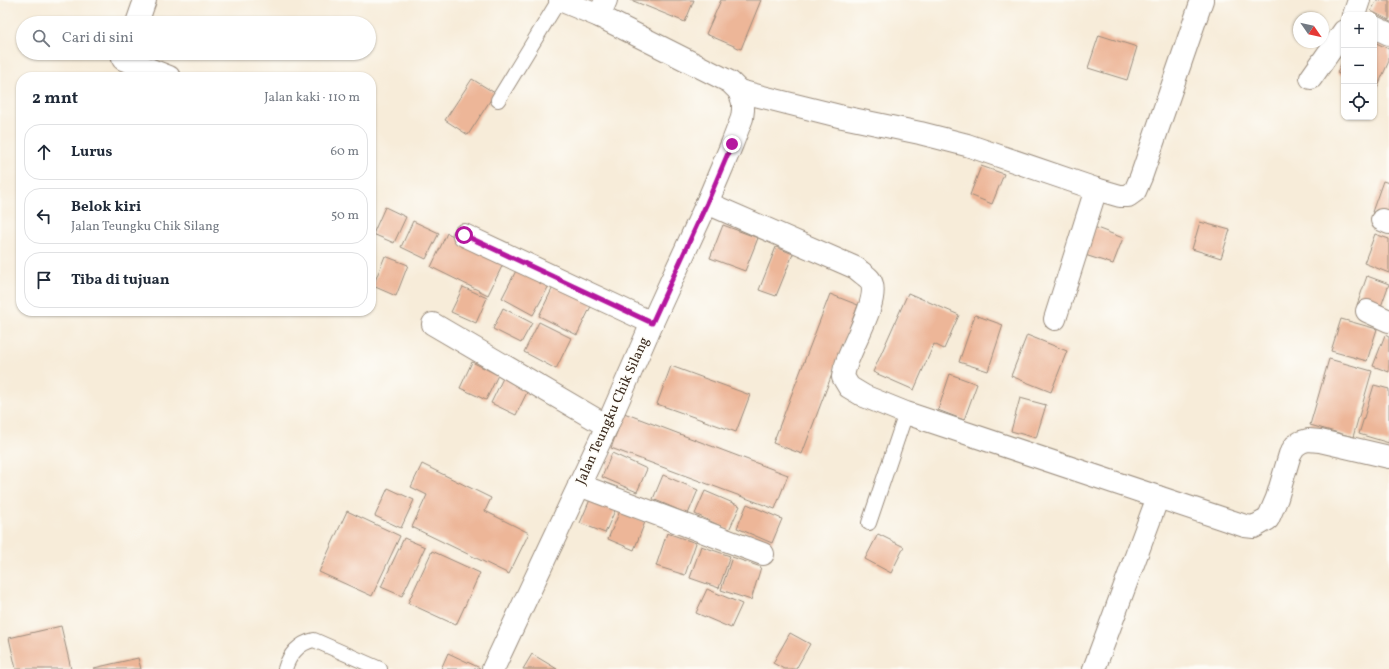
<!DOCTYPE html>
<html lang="id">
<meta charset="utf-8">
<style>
:root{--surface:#fff;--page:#f2f2f3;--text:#1f2937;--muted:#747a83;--line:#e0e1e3}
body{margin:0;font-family:Vollkorn,serif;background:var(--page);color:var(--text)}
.controls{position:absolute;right:12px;top:12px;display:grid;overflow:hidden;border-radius:8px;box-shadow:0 1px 3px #0004}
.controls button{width:36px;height:36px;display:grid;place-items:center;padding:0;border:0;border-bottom:1px solid var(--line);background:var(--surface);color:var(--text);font:20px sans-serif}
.compass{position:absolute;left:1293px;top:12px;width:36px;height:36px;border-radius:50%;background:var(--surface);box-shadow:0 1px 3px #0004;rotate:124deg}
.stop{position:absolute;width:12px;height:12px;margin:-9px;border:3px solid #b5179e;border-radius:50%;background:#fff}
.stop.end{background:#b5179e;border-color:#fff;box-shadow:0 1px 4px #0008}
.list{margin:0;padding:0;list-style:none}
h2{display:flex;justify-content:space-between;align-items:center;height:52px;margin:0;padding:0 16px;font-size:17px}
h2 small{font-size:13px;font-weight:400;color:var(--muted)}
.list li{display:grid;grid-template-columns:26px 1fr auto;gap:12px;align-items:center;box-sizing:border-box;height:56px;margin:0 8px 8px;padding:0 8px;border:1px solid var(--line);border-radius:16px}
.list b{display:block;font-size:15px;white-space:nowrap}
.list p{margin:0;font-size:13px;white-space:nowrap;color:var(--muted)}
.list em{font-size:13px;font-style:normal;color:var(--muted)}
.icon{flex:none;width:22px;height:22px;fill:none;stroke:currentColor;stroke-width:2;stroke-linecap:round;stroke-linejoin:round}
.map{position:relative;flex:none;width:1389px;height:669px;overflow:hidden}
.search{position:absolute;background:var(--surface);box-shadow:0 1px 3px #0004;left:16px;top:16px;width:360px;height:44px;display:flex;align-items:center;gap:10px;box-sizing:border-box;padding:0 14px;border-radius:22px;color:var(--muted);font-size:15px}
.panel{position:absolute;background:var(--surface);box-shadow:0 1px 3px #0004;left:16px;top:72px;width:360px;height:244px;border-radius:16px}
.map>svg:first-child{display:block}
</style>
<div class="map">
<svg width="1389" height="669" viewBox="0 0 1389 669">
<rect width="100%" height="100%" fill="#fdfcf7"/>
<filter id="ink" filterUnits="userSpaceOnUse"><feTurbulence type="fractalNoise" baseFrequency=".025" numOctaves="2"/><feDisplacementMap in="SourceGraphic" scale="8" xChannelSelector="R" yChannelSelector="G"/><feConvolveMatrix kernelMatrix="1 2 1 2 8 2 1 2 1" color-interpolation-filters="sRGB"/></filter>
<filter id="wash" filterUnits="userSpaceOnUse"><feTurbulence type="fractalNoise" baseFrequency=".012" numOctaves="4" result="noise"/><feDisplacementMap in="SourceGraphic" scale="16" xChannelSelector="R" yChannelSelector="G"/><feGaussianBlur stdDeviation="0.9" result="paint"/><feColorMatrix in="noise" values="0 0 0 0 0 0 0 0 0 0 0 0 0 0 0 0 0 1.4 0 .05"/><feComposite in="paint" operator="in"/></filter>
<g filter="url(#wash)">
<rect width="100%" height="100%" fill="#f7ecd9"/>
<g id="blocks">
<g fill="#edb698">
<polygon points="631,0 694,0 685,22"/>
<polygon points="721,0 761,0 741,49 706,34"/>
<polygon points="1377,0 1389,0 1389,20 1371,11"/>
<polygon points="1099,35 1137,47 1127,80 1088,68"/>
<polygon points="1374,42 1389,49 1389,61 1376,90 1374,89"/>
<polygon points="1344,58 1344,76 1337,73"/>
<polygon points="472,79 495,93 468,135 445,120"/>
<polygon points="981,166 1004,174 992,204 970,195"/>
<polygon points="1383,181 1389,183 1389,218 1372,212"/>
<polygon points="385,207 406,217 394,243 373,234"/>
<polygon points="413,221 439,233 426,259 401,247"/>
<polygon points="1200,222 1230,230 1221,258 1192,249"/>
<polygon points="723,225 758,238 745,271 710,258"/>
<polygon points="1094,227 1123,238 1113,264 1085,255"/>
<polygon points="447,233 505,260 488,295 431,267"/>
<polygon points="1375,234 1389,239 1389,273 1364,263"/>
<polygon points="776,247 793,254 776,296 759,290"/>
<polygon points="385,256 408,265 396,296 373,286"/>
<polygon points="520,263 552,280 533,315 502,298"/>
<polygon points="1367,276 1389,284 1379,312 1357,305"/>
<polygon points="556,281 594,300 577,335 539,316"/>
<polygon points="463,287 487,298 476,323 451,312"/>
<polygon points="908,293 959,315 944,349 934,344 914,390 873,372"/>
<polygon points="830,294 858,305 802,454 773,443"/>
<polygon points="503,308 532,323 521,343 493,329"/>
<polygon points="975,315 1003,325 988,371 959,362"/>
<polygon points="1341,319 1377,329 1367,361 1331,351"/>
<polygon points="539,322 571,338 556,369 524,352"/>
<polygon points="1027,335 1067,351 1051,392 1011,376"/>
<polygon points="1385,335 1389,337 1389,372 1373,366"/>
<polygon points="1329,359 1372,371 1353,437 1310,425"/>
<polygon points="472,362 498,375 486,400 460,388"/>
<polygon points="671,366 750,395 736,432 657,404"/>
<polygon points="505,374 530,386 516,415 491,403"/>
<polygon points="950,374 977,384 964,420 938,410"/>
<polygon points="1374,385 1389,389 1389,443 1359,434"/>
<polygon points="1020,398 1046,405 1036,438 1011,431"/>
<polygon points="624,413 788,475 775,509 611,448"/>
<polygon points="612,453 647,469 637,492 602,477"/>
<polygon points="422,464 491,498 485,511 529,533 509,574 412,527 427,495 411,487"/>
<polygon points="663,475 698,490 688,514 653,499"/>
<polygon points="388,488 414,500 401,528 375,516"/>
<polygon points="705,491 740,506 729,530 695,514"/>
<polygon points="592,495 617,506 605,533 580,523"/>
<polygon points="747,504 782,519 772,543 737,528"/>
<polygon points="347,511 400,536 372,596 319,572"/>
<polygon points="620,511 645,522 634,550 608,539"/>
<polygon points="667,533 696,543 685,575 656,566"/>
<polygon points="878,534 904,547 891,573 865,559"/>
<polygon points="404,538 425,547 402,596 381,587"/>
<polygon points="701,546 730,556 719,588 690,578"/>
<polygon points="432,551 480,573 456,625 408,603"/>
<polygon points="732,557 761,567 751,600 721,590"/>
<polygon points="707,589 742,604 731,628 696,613"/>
<polygon points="61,626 71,669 16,669 9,638"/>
<polygon points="790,633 810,644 796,669 784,669 773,663"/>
<polygon points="448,653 480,668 479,669 441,669"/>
<polygon points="532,654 557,669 523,669"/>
<polygon points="138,658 141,669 94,669 94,668"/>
</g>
</g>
</g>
<g filter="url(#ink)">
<use href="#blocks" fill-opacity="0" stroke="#998b7c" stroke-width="1"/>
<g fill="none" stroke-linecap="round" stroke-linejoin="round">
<defs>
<g id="lane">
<polyline points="498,100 559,0"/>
<polyline points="869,523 906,413"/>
<path d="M285 669C289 655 299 643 314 640L380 669"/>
</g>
<g id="street">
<polyline points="1354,15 1359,0"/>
<polyline points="599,16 606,0"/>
<polyline points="137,23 145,0"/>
<polyline points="1374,27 1389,34"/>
<polyline points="123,59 169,77"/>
<polyline points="1311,78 1344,31"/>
<polyline points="739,91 843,117 920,133 967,145 1096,189 1120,196 1128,196 1135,191 1141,177 1202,0"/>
<path d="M707 203 856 268C860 272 867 276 870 280 882 297 851 346 846 365 844 369 844 373 843 377L849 387 864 396 906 413 1245 526 1254 527 1268 519 1277 498 1290 454 1295 446 1301 442 1308 440 1320 441 1389 457"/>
<polyline points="1382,220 1389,223"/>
<polyline points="464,235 652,323"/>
<polyline points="1367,311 1389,321"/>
<polyline points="1055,319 1096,189"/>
<polyline points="433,324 607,426"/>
<polyline points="579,485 763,554"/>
<polyline points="1094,669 1158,497"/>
</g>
<polyline id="secondary" points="493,669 607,426 652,323 707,203 732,144 742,118 743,110 743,102 739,91 730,82 599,16 560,0"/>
</defs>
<use href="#lane" stroke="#998b7c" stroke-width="16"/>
<use href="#street" stroke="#998b7c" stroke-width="24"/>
<use href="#secondary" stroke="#998b7c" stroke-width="24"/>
<use href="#lane" stroke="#fff" stroke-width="14"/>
<use href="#street" stroke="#fff" stroke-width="22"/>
<use href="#secondary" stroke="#fff" stroke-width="22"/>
</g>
</g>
<g fill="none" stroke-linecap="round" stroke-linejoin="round" filter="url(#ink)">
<polyline stroke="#b5179e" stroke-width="5" points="464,235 652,323 707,203 732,144"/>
</g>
<g text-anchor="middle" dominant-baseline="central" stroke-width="3" stroke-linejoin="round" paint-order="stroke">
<g font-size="14" fill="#3b2a1e" stroke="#fdfcf7">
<text transform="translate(613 411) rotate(-66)">Jalan Teungku Chik Silang</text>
</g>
</g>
</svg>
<div class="controls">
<button>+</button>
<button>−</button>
<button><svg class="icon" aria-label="locate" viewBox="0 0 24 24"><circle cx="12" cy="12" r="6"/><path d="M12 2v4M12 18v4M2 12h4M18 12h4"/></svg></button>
</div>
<svg class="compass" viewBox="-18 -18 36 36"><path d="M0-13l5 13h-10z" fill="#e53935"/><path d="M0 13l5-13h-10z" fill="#747a83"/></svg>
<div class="stop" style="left:464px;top:235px"></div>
<div class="stop end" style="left:732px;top:144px"></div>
<div class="search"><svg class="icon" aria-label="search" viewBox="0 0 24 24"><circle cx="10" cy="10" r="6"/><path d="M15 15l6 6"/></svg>Cari di sini</div>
<section class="panel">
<h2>2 mnt<small>Jalan kaki · 110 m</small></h2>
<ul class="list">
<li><svg class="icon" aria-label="ahead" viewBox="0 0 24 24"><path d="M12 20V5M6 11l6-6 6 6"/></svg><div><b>Lurus</b></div><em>60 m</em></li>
<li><svg class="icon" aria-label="left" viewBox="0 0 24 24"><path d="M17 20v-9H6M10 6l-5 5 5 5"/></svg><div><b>Belok kiri</b><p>Jalan Teungku Chik Silang</p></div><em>50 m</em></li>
<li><svg class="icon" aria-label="arrive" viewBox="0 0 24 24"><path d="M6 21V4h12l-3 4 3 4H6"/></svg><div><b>Tiba di tujuan</b></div></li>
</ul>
</section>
</div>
